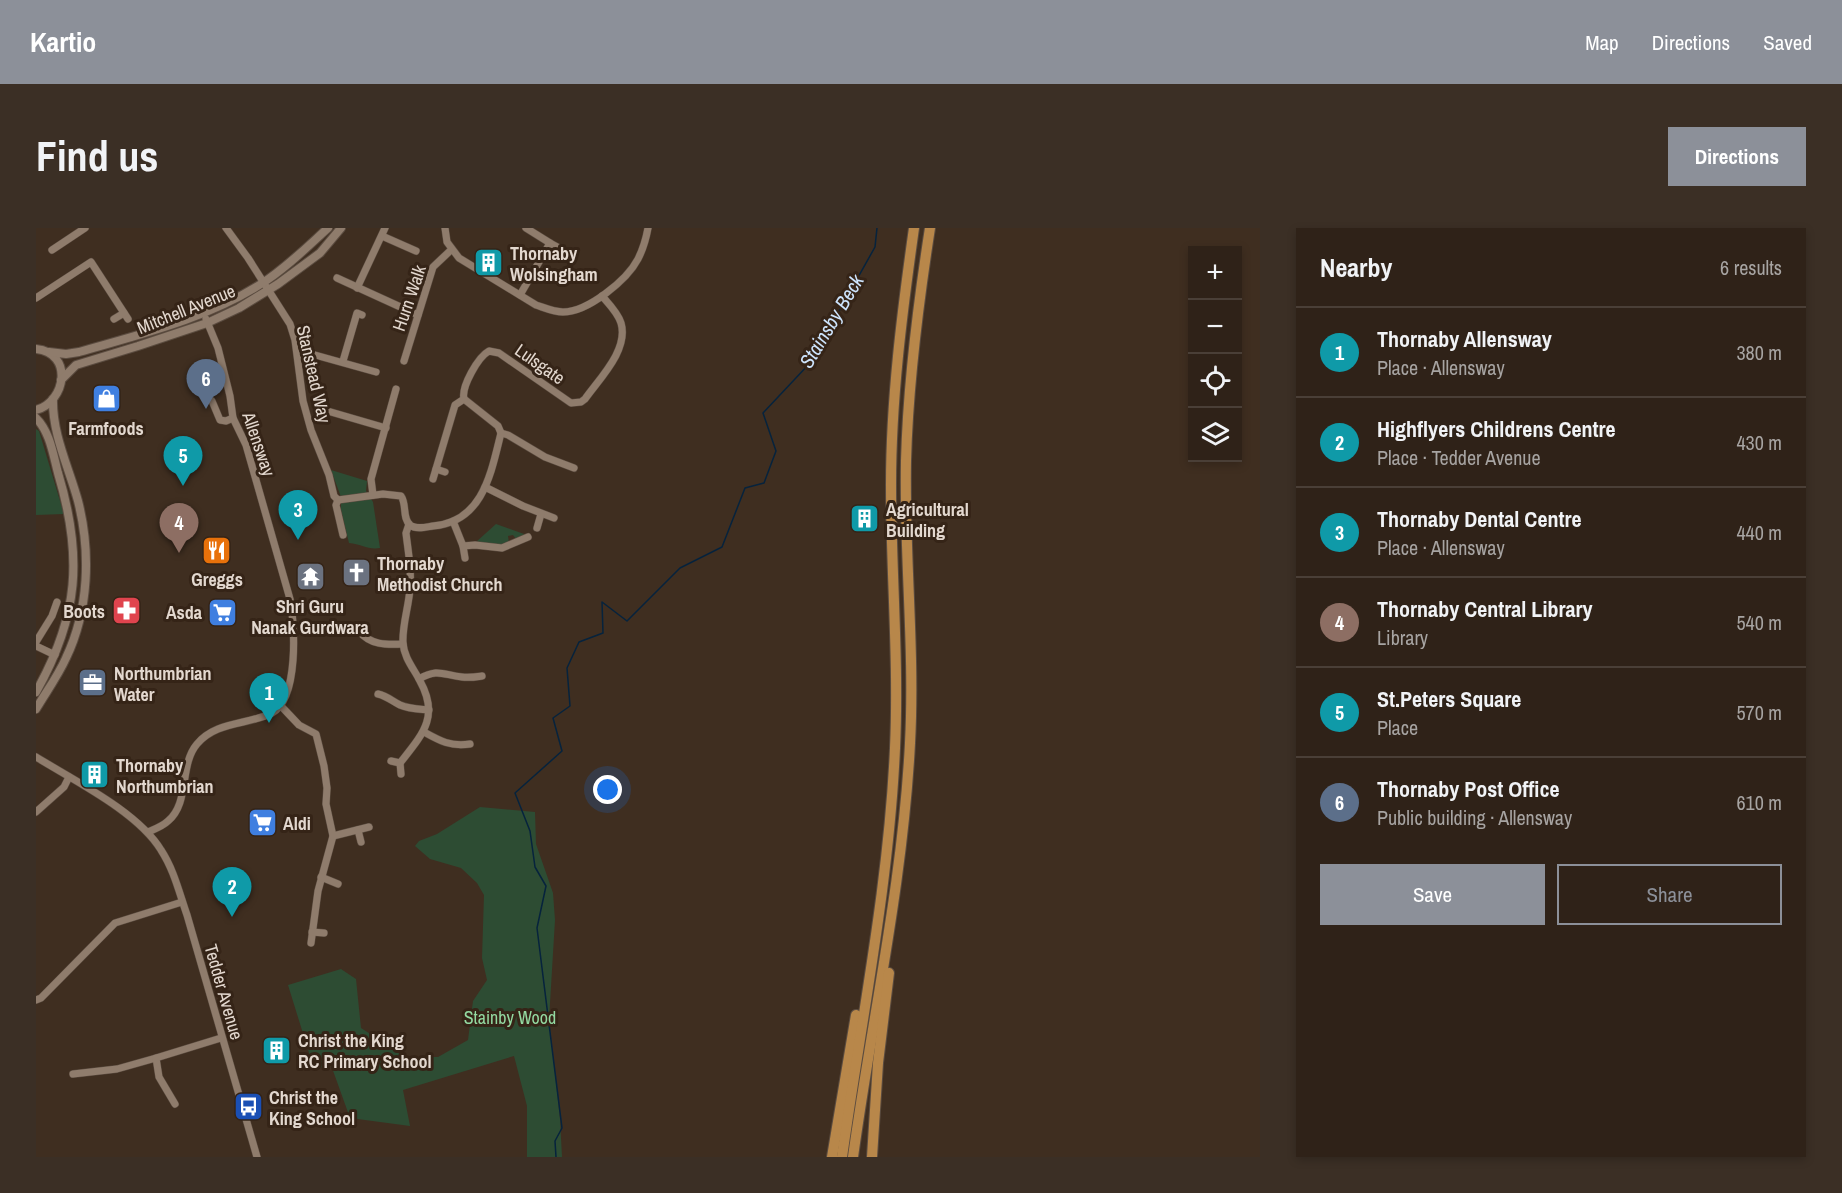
<!DOCTYPE html>
<meta charset="utf-8">
<style>
:root{--surface:#2f2218;--page:#3b2f25;--text:#f1f3f6;--muted:#a7a4a2;--line:#4a3f37;--accent:#8c9099}
body{margin:0;font-family:"Archivo Narrow",sans-serif;background:var(--page);color:var(--text)}
.controls{position:absolute;right:18px;top:18px;display:grid;overflow:hidden;border-radius:0px;box-shadow:0 3px 9px #0003}
.controls button{width:54px;height:54px;display:grid;place-items:center;padding:0;border:0;border-bottom:2px solid var(--line);background:var(--surface);color:var(--text);font:30px sans-serif}
.you{position:absolute;left:572px;top:562px;width:21px;height:21px;margin:-15px;border:4px solid #fff;border-radius:50%;background:#1a73e8;box-shadow:0 0 0 9px #1a73e833}
.badge{display:grid;place-items:center;width:39px;height:39px;border-radius:50%;background:var(--accent);color:#fff;font-size:20px;font-weight:700}
.pin{position:absolute;translate:-50% -50px;filter:drop-shadow(0 2px 3px #0008)}
.pin::after{content:'';position:absolute;top:32px;width:21px;height:18px;background:inherit;clip-path:polygon(0 0,100% 0,50% 100%)}
.list{margin:0;padding:0;list-style:none}
h2{display:flex;justify-content:space-between;align-items:center;height:78px;margin:0;padding:0 24px;font-size:26px}
h2 small{font-size:20px;font-weight:400;color:var(--muted)}
.list li{display:grid;grid-template-columns:39px 1fr auto;gap:18px;align-items:center;box-sizing:border-box;height:90px;padding:0 24px;border-top:2px solid var(--line)}
.list b{display:block;font-size:22px;white-space:nowrap}
.list p{margin:0;font-size:20px;white-space:nowrap;color:var(--muted)}
.list em{font-size:20px;font-style:normal;color:var(--muted)}
.actions{display:flex;gap:12px;padding:18px 24px}
.actions a{flex:1;padding:14px 0;border:2px solid var(--accent);border-radius:0px;text-align:center;font-size:21px;color:var(--accent)}
.actions .main{background:var(--accent);color:#fff}
.icon{flex:none;width:33px;height:33px;fill:none;stroke:currentColor;stroke-width:2;stroke-linecap:round;stroke-linejoin:round}
.map{position:relative;flex:none;width:1224px;height:929px;overflow:hidden;border-radius:0px}
header{display:flex;align-items:center;gap:36px;box-sizing:border-box;height:84px;padding:0 30px;background:var(--accent);color:#fff}
header strong{font-size:28px}
nav{display:flex;gap:33px;margin-inline-start:auto;font-size:21px}
.intro{display:flex;align-items:center;justify-content:space-between;box-sizing:border-box;height:144px;padding:0 36px}
h1{margin:0;font-size:42px}
.button{padding:15px 27px;border-radius:0px;background:var(--accent);color:#fff;font-size:21px;font-weight:700}
main{display:flex;gap:36px;padding:0 36px}
aside{flex:1;background:var(--surface);border-radius:0px;box-shadow:0 3px 9px #0003}
.map>svg:first-child{display:block}
</style>
<header>
<strong>Kartio</strong>
<nav><a>Map</a><a>Directions</a><a>Saved</a></nav>
</header>
<div class="intro"><h1>Find us</h1><a class="button">Directions</a></div>
<main>
<div class="map">
<svg width="1224" height="929" viewBox="0 0 1224 929">
<rect width="100%" height="100%" fill="#3f2e20"/>
<g fill="#2d4c33">
<polygon points="0,201 3,203 28,286 0,287"/>
<path d="M295 242 331 253 330 263 337 274 344 320C332 322 325 316 313 315L305 282V269Z"/>
<polygon points="460,296 488,306 488,309 480,311 477,307 472,308 473,315 470,317 442,315 440,314"/>
<polygon points="444,579 499,584 500,616 517,665 519,692 513,792 524,891 526,929 491,929 491,878 478,828 367,862 374,898 314,890 295,837 278,841 252,757 305,741 320,751 325,800 370,829 402,829 432,812 437,773 451,752 446,730 448,667 441,655 425,640 394,631 379,618 383,613 401,606"/>
</g>
<g fill="none" stroke-linecap="round" stroke-linejoin="round">
<polyline stroke="#06233d" stroke-width="1.5" points="520,929 519,913 526,900 501,700 510,658 499,639 494,603 479,565 526,523 517,490 534,478 531,440 543,414 567,405 566,374 591,393 644,340 686,319 709,260 728,255 740,223 727,185 774,135 839,19 841,0"/>
<defs>
<g id="minor">
<polyline points="190,0 212,30 254,96 259,112 267,173 275,202 293,247 298,268 302,272 300,277 307,307"/>
<path d="M409 0 411 14 423 30 500 77C509 80 518 84 527 84 552 84 591 52 602 31 607 21 610 11 612 0"/>
<polyline points="346,8 380,23"/>
<polyline points="514,15 525,21"/>
<polyline points="16,22 49,0"/>
<polyline points="301,50 382,87"/>
<polyline points="321,60 349,0"/>
<polyline points="484,67 514,15 490,0"/>
<polyline points="0,70 55,34 92,91"/>
<polyline points="78,91 88,85"/>
<polyline points="263,129 279,127 340,144"/>
<polyline points="307,133 321,85 326,87"/>
<polyline points="368,133 397,39 415,22"/>
<polyline points="428,171 462,198 465,205 472,207 509,229 538,240"/>
<polyline points="176,173 184,192 190,193 197,190"/>
<polyline points="288,182 350,200"/>
<polyline points="400,241 409,244"/>
<path d="M397 251 419 177 428 171C425 159 442 129 453 123L463 125 535 175 545 174 549 171C563 151 593 122 585 95 582 85 573 76 566 68"/>
<polyline points="449,259 487,278 518,290"/>
<polyline points="337,267 335,251 360,161"/>
<path d="M302 272 347 266 365 268C371 276 366 290 374 297 380 302 390 299 397 298 447 294 455 245 465 205"/>
<polyline points="417,293 427,318 439,317 466,320 492,309"/>
<polyline points="501,300 505,286"/>
<polyline points="427,318 429,330"/>
<path d="M323 403C334 417 350 417 367 416"/>
<polyline points="0,414 16,388 21,374"/>
<polyline points="0,418 19,427"/>
<path d="M383 451C402 440 407 447 426 449 433 450 439 449 446 448"/>
<path d="M342 466C351 468 356 473 364 477 373 481 383 481 393 482"/>
<polyline points="245,478 263,497 280,506 288,538 291,560 290,576 297,608 282,663 275,715"/>
<path d="M388 504C404 513 415 519 434 516"/>
<path d="M0 529C39 553 102 584 125 622 138 642 143 664 151 687L221 929"/>
<polyline points="355,533 364,535 365,546"/>
<path d="M364 535C386 507 404 489 384 453 378 441 368 430 367 415 366 397 373 378 374 360 376 342 372 323 370 305L373 296"/>
<polyline points="0,584 28,559 33,549"/>
<polyline points="322,602 325,614"/>
<path d="M112 604C119 601 127 598 132 593 154 575 143 537 161 516 180 493 212 497 236 485 263 470 259 397 254 371L210 217 197 190 194 168 182 120 170 91"/>
<polyline points="297,608 333,599"/>
<polyline points="285,649 302,656"/>
<polyline points="276,704 288,705"/>
<polyline points="0,772 5,770 79,695 146,674"/>
<polyline points="37,846 81,841 120,830"/>
<polyline points="139,876 123,849 120,830 185,810"/>
</g>
<g id="tertiary">
<path d="M0 121C38 125 30 174 0 182"/>
<path d="M13 124 30 126 43 124C105 106 170 91 225 56 249 41 271 19 292 0"/>
<polyline points="25,152 40,137 102,118 171,95 203,80 242,56 284,25 305,0"/>
<path d="M0 190C14 204 17 226 22 245 47 328 43 388 0 464"/>
<path d="M0 481C10 464 22 448 30 430 53 382 55 324 42 273 33 240 16 206 17 171"/>
</g>
<g id="trunk">
<polyline points="796,929 820,787"/>
<path d="M806 929C825 793 853 657 859 520 863 432 855 344 855 257 855 171 866 85 878 0"/>
<path d="M817 929C836 791 867 654 874 515 879 421 868 327 870 233 872 155 882 77 894 0"/>
<polyline points="836,929 842,835 853,745"/>
</g>
</defs>
<use href="#minor" stroke="#5b4c40" stroke-width="8"/>
<use href="#tertiary" stroke="#5b4c40" stroke-width="10"/>
<use href="#trunk" stroke="#5b4c40" stroke-width="12"/>
<use href="#minor" stroke="#8f7c6c" stroke-width="7"/>
<use href="#tertiary" stroke="#8f7c6c" stroke-width="8"/>
<use href="#trunk" stroke="#b8874a" stroke-width="10"/>
</g>
<defs>
<symbol id="building-square" viewBox="-11 -11 22 22"><rect x="-9" y="-9" width="18" height="18" rx="4" fill="#0f9aa8" stroke="#352417"/><path d="M-4-6H4V6H1V3H-1V6H-4ZM-2.5-4.3h1.7v1.8h-1.7ZM.8-4.3h1.7v1.8H.8ZM-2.5-1h1.7V.8h-1.7ZM.8-1h1.7V.8H.8Z" fill="#fff"/></symbol>
<symbol id="shop-square" viewBox="-11 -11 22 22"><rect x="-9" y="-9" width="18" height="18" rx="4" fill="#3f7fe0" stroke="#352417"/><path d="M-5-2.5h2.3a2.7 3.5 0 0 1 5.4 0H5L5.5 6h-11ZM-1.5-2.5h3a1.5 2.3 0 0 0-3 0Z" fill="#fff"/></symbol>
<symbol id="restaurant-square" viewBox="-11 -11 22 22"><rect x="-9" y="-9" width="18" height="18" rx="4" fill="#e8710a" stroke="#352417"/><path d="M-5-6h1v4h1v-4h1v4h1v-4h1v5L-1.5 .5V6h-2V.5L-5-1ZM5-6V6H3V1.5H1.5Q1.5-4 5-6Z" fill="#fff"/></symbol>
<symbol id="church-square" viewBox="-11 -11 22 22"><rect x="-9" y="-9" width="18" height="18" rx="4" fill="#6b7280" stroke="#352417"/><path d="M-1.2-6h2.4v3.5h3.3v2.4h-3.3V6h-2.4V-.1h-3.3v-2.4h3.3Z" fill="#fff"/></symbol>
<symbol id="temple-square" viewBox="-11 -11 22 22"><rect x="-9" y="-9" width="18" height="18" rx="4" fill="#6b7280" stroke="#352417"/><path d="M0-6L5-2H3V0L6.5 2.5H4V6H1.5V3h-3V6H-4V2.5H-6.5L-3 0V-2H-5Z" fill="#fff"/></symbol>
<symbol id="pharmacy-square" viewBox="-11 -11 22 22"><rect x="-9" y="-9" width="18" height="18" rx="4" fill="#e0444e" stroke="#352417"/><path d="M-2-6h4v4h4v4h-4v4h-4v-4h-4v-4h4Z" fill="#fff"/></symbol>
<symbol id="supermarket-square" viewBox="-11 -11 22 22"><rect x="-9" y="-9" width="18" height="18" rx="4" fill="#3f7fe0" stroke="#352417"/><path d="M-6-5.5h2.5l.6 2H6L4.5 2H-2.5L-4.4-4H-6ZM-1.5 3.2a1.3 1.3 0 1 0 .1 0ZM3 3.2a1.3 1.3 0 1 0 .1 0Z" fill="#fff"/></symbol>
<symbol id="office-square" viewBox="-11 -11 22 22"><rect x="-9" y="-9" width="18" height="18" rx="4" fill="#5c6f8a" stroke="#352417"/><path d="M-6-3h4V-5.5h4V-3h4V5H-6ZM-1-4.5V-3h2v-1.5ZM-6 0V1H6V0Z" fill="#fff"/></symbol>
<symbol id="bus-square" viewBox="-11 -11 22 22"><rect x="-9" y="-9" width="18" height="18" rx="4" fill="#1a4fb4" stroke="#352417"/><path d="M-5-6H5V4H4V6H2V4H-2V6H-4V4H-5ZM-3.5-4V0h7V-4ZM-3.5 1.2v1.5H-2V1.2ZM2 1.2v1.5H3.5V1.2Z" fill="#fff"/></symbol>
</defs>
<g fill-rule="evenodd">
<use href="#building-square" x="436" y="18" width="33" height="33"/>
<use href="#shop-square" x="54" y="154" width="33" height="33"/>
<use href="#building-square" x="812" y="274" width="33" height="33"/>
<use href="#restaurant-square" x="164" y="306" width="33" height="33"/>
<use href="#church-square" x="304" y="328" width="33" height="33"/>
<use href="#temple-square" x="258" y="332" width="33" height="33"/>
<use href="#pharmacy-square" x="74" y="366" width="33" height="33"/>
<use href="#supermarket-square" x="170" y="368" width="33" height="33"/>
<use href="#office-square" x="40" y="438" width="33" height="33"/>
<use href="#building-square" x="42" y="530" width="33" height="33"/>
<use href="#supermarket-square" x="210" y="578" width="33" height="33"/>
<use href="#building-square" x="224" y="806" width="33" height="33"/>
<use href="#bus-square" x="196" y="862" width="33" height="33"/>
</g>
<g text-anchor="middle" dominant-baseline="central" stroke-width="6" stroke-linejoin="round" paint-order="stroke">
<g font-size="18" font-weight="bold" fill="#e3d8cf" stroke="#352417" text-anchor="start">
<text x="474" y="25">Thornaby<tspan x="474" dy="21">Wolsingham</tspan></text>
<text x="70" y="200" text-anchor="middle">Farmfoods</text>
<text x="850" y="281">Agricultural<tspan x="850" dy="21">Building</tspan></text>
<text x="341" y="335">Thornaby<tspan x="341" dy="21">Methodist Church</tspan></text>
<text x="181" y="351" text-anchor="middle">Greggs</text>
<text x="274" y="378" text-anchor="middle">Shri Guru<tspan x="274" dy="21">Nanak Gurdwara</tspan></text>
<text x="69" y="383" text-anchor="end">Boots</text>
<text x="166" y="384" text-anchor="end">Asda</text>
<text x="78" y="445">Northumbrian<tspan x="78" dy="21">Water</tspan></text>
<text x="80" y="537">Thornaby<tspan x="80" dy="21">Northumbrian</tspan></text>
<text x="247" y="595">Aldi</text>
<text x="262" y="812">Christ the King<tspan x="262" dy="21">RC Primary School</tspan></text>
<text x="233" y="869">Christ the<tspan x="233" dy="21">King School</tspan></text>
</g>
<g font-size="18" fill="#e3d8cf" stroke="#352417">
<text transform="translate(373 70) rotate(-71)">Hurn Walk</text>
<text transform="translate(150 81) rotate(-22)">Mitchell Avenue</text>
<text transform="translate(504 136) rotate(35)">Lulsgate</text>
<text transform="translate(278 146) rotate(77)">Stanstead Way</text>
<text transform="translate(223 216) rotate(71)">Allensway</text>
<text transform="translate(188 764) rotate(74)">Tedder Avenue</text>
</g>
<g font-size="18" fill="#93d9a1" stroke="#352417">
<text x="474" y="789">Stainby Wood</text>
</g>
<g font-size="20" font-style="italic" fill="#cee5fe" stroke="#352417">
<text transform="translate(795 93) rotate(-59)">Stainsby Beck</text>
</g>
</g>
</svg>
<div class="controls">
<button>+</button>
<button>−</button>
<button><svg class="icon" aria-label="locate" viewBox="0 0 24 24"><circle cx="12" cy="12" r="6"/><path d="M12 2v4M12 18v4M2 12h4M18 12h4"/></svg></button>
<button><svg class="icon" aria-label="layers" viewBox="0 0 24 24"><path d="M12 4l9 5-9 5-9-5zM3 14l9 5 9-5"/></svg></button>
</div>
<div class="you"></div>
<div class="pin badge" style="left:233px;top:495px;background:#0f9aa8">1</div>
<div class="pin badge" style="left:196px;top:689px;background:#0f9aa8">2</div>
<div class="pin badge" style="left:262px;top:312px;background:#0f9aa8">3</div>
<div class="pin badge" style="left:143px;top:325px;background:#8d6e63">4</div>
<div class="pin badge" style="left:147px;top:258px;background:#0f9aa8">5</div>
<div class="pin badge" style="left:170px;top:181px;background:#5c6f8a">6</div>
</div>
<aside>
<h2>Nearby<small>6 results</small></h2>
<ul class="list">
<li><span class="badge" style="background:#0f9aa8">1</span><div><b>Thornaby Allensway</b><p>Place · Allensway</p></div><em>380 m</em></li>
<li><span class="badge" style="background:#0f9aa8">2</span><div><b>Highflyers Childrens Centre</b><p>Place · Tedder Avenue</p></div><em>430 m</em></li>
<li><span class="badge" style="background:#0f9aa8">3</span><div><b>Thornaby Dental Centre</b><p>Place · Allensway</p></div><em>440 m</em></li>
<li><span class="badge" style="background:#8d6e63">4</span><div><b>Thornaby Central Library</b><p>Library</p></div><em>540 m</em></li>
<li><span class="badge" style="background:#0f9aa8">5</span><div><b>St.Peters Square</b><p>Place</p></div><em>570 m</em></li>
<li><span class="badge" style="background:#5c6f8a">6</span><div><b>Thornaby Post Office</b><p>Public building · Allensway</p></div><em>610 m</em></li>
</ul>
<div class="actions"><a class="main">Save</a><a>Share</a></div>
</aside>
</main>
